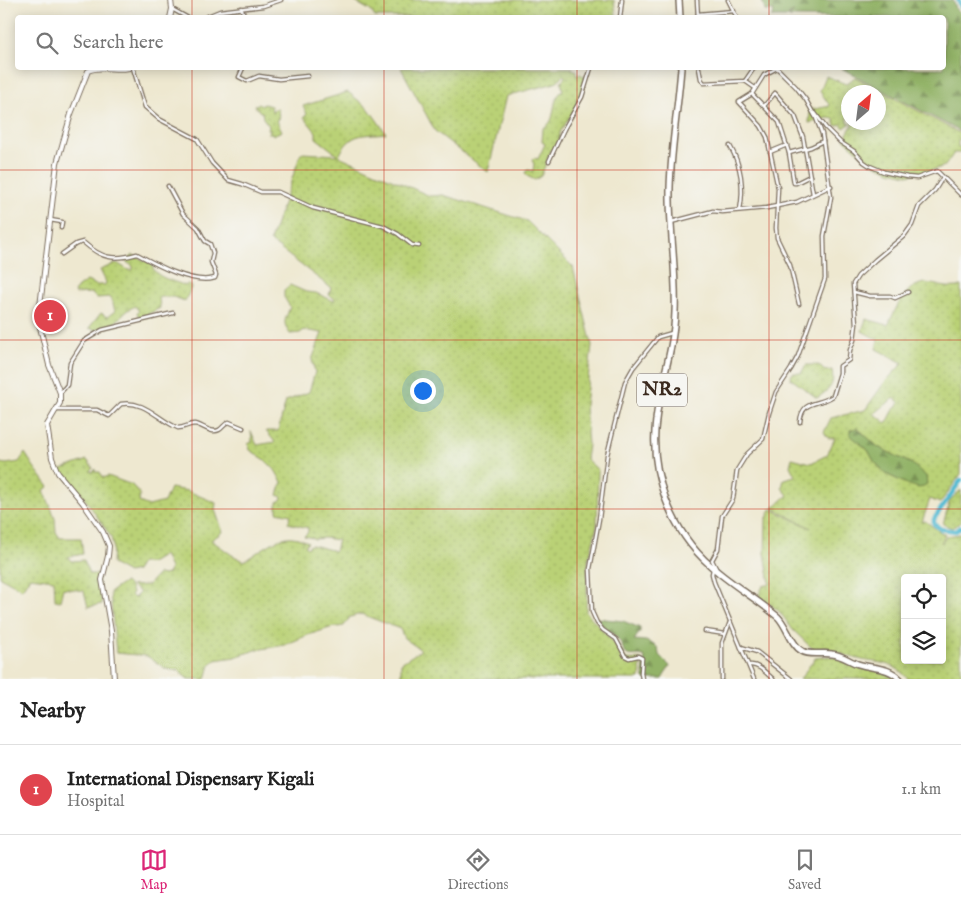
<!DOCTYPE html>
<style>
:root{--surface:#fff;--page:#f6f6f6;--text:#222;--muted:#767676;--line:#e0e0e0;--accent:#db2777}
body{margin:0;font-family:"IM FELL English",serif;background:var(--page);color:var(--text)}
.controls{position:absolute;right:15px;bottom:15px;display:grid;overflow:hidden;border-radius:5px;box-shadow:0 2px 12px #0003}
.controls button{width:45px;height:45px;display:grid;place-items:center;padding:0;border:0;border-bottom:1px solid var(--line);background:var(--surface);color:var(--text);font:25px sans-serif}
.compass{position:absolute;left:841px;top:85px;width:45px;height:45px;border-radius:50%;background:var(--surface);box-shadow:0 2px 12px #0003;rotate:28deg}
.you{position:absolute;left:422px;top:390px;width:18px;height:18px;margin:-12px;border:4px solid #fff;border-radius:50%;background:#1a73e8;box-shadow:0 0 0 8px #1a73e833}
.badge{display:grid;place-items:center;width:32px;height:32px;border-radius:50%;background:var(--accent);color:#fff;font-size:16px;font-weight:700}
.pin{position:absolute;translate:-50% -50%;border:2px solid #fff;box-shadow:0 1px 5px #0006}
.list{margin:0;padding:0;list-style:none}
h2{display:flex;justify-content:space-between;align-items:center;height:65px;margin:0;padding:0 20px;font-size:21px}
h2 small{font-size:16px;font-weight:400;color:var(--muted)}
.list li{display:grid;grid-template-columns:32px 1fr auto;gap:15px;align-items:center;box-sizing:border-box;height:90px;padding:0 20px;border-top:1px solid var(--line)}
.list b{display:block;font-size:19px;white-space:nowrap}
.list p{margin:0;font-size:16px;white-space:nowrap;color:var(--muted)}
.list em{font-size:16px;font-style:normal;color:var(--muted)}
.icon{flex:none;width:28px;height:28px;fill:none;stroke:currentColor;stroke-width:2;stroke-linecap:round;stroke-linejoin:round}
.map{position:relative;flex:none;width:961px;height:679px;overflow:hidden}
.search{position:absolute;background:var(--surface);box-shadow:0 2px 12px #0003;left:15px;right:15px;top:15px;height:55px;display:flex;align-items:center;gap:12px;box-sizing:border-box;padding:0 18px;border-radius:5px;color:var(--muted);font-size:19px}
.sheet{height:155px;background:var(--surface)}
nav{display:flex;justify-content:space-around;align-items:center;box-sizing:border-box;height:70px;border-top:1px solid var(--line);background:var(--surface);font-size:14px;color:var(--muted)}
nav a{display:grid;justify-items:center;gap:2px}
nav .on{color:var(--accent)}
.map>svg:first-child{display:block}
</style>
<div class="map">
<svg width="961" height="679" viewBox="0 0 961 679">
<defs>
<pattern id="grass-dots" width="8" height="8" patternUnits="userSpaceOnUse" patternTransform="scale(1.25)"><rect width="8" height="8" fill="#bad176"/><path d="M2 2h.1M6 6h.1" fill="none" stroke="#a1b466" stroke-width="1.8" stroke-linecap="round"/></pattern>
<pattern id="forest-firs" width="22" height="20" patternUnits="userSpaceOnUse" patternTransform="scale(1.25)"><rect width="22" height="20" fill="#93b367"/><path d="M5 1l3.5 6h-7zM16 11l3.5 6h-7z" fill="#799254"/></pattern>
</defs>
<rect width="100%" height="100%" fill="#f6f6f2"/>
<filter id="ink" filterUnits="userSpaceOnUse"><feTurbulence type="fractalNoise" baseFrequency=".02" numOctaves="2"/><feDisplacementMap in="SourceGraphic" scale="10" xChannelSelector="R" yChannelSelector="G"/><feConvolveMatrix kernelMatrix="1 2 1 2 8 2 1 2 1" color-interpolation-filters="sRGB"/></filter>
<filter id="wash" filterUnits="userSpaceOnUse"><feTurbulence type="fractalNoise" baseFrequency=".0096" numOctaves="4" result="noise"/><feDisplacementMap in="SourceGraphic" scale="20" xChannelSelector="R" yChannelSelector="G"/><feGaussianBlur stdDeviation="1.12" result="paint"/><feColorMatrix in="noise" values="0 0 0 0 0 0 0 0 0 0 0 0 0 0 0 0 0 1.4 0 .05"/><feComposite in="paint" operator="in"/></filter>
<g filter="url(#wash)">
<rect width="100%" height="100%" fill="#eee8d0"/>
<g fill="url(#grass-dots)" stroke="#7a7e4a" fill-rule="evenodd">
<polygon points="352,0 614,0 616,15 614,18 375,17 371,11"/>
<path d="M401 68H573L571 69 576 70V76L580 74 586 77C584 79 583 92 580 98L575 99 578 101 575 109 560 132 559 141 551 150 541 176 535 180 527 176 525 172 528 170 533 171 534 164 532 160 534 158 538 159 545 144 542 142 543 128C555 123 552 111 556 100 557 96 560 93 563 90L561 82 565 77 564 75 555 83 506 96 488 172 435 131Z"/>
<polygon points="826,76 846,84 855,77 961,134 961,140 958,140 958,146 961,148 961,153 954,153 945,166 926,172 907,175 890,171 871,163 844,139 853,124 852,123 878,122 878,92 848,92 848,122 851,123 844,128 841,124 836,126 834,119 828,118 809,123 810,110 830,106 820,91"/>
<path d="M348 92 369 109 386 133C362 136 351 131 339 156L430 196 443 195 527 221 573 267 592 345 585 405 588 445 586 459 598 470 597 526 588 562 586 612 619 648 625 659 641 660 640 679H401V663L421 650 404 638 400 629 361 614 350 617 344 626 330 628 308 635 285 645 256 650 235 657 215 660 210 665 206 679H188L179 671 166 669 147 656 116 653 110 592 125 582 130 587 132 593 131 595 134 598 140 592 131 586 148 585 158 574 165 575 169 573 170 568 164 555 151 563H141L136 571 128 573 112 564 113 546 111 537 88 503 60 470 87 460 93 468 90 471 92 472 95 469V472H100L103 478 108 476 132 485 140 494 139 502 149 506 164 502 170 488 188 491 216 503 215 510 223 532 211 540 232 555 244 561C256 554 279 535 292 537 297 537 303 540 308 542L305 546 307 548 310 545H312L335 551 338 540 324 538 314 539 313 538 304 536 308 532V528L288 523 291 515 277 512V502L281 500 282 497 278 495 282 482 275 470 264 459 250 450 248 444 252 442 251 431 257 445 275 442 266 431H278L286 401 309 392 315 372 312 360 322 333 304 330 300 333 290 334C281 321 286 319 290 307L284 297V290L290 285 306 292 316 293 334 301 335 299 329 295 331 288 270 241 301 153 338 155 316 138V132L304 117 307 114 303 106Z"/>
<polygon points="259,104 261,106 264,104 271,106 272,112 274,109 278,109 279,118 277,119 278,123 282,131 273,135 272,133 268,133 271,129 268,129 269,126 263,118 262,112 260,112 254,105"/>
<path d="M133 255 152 264C153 278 175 281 186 286L188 283 192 286 185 301 173 297H159L160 308 140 318 137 313 139 311 135 306 126 311 114 324 98 331 89 328 101 313 107 317 115 311 111 297 96 298 91 293 75 294 74 292 78 287 87 281 96 285H105L106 282 100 270 117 263 128 270H133V266L126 262Z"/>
<path d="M925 283C938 284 948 290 961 286V474L940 503 930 499 922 522 925 521 945 535 941 543 947 536 961 534V679H908C890 658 877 665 855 658 845 656 835 651 825 647L815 651 793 630 779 611 758 596 763 586 770 584 765 553 766 520 771 509 811 528 773 508 788 495 782 488 784 479 795 476 790 466 792 458 811 463 827 455 835 438H828L824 432 831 418 865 410 884 383 903 363 876 349 878 340 862 331 866 319 888 325C897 307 904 286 925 283ZM894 398 900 403 894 409 887 423 874 414ZM857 428 878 447 912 464 909 485 886 474 874 461 868 450 856 440ZM923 577 942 578V660H905V578Z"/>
<path d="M806 365H818L825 371 832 370C835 386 829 390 817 398L790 378 793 373H801Z"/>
<polygon points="25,453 34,467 49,487 44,490 55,518 56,532 60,538 81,538 83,554 68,557 71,561 84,560 89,574 97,574 102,604 88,607 84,591 63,588 60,601 55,600 54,580 30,577 22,589 0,577 0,463 6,464 19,462"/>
<polygon points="961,490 961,522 952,528 943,524 950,500"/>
<polygon points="829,656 842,659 859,668 883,671 895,676 896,679 800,679 815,658"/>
</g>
<g fill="url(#forest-firs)" stroke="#676e42">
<polygon points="762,0 953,0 956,9 961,14 961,132 841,68 944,68 944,18 789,17 790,15 794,12 789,14 788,17 771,17 773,16 774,11 765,11"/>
<polygon points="857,428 878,447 912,464 926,476 927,484 920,488 909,485 886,474 874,461 868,450 850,435 850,430"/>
<path d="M597 618 623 621 640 628V632L634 640 646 641 654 645 658 648 659 655 670 666 662 679H644L643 673 645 657C639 653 631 658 626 654 623 651 622 644 619 640 611 632 602 628 597 618Z"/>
</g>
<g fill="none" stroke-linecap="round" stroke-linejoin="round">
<g stroke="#55bbd3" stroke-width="4.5">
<polyline points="958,0 961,7"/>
<polyline points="961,480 934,519 934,524 941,529 956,531 961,527"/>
</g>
</g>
</g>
<g filter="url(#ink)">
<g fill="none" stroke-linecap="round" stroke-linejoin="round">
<defs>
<g id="minor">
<polyline points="697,0 698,18"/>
<polyline points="728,0 737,18"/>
<polyline points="241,8 246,18"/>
<polyline points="172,9 188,18"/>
<polyline points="698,14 734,11"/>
<polyline points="203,18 220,11 263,6 281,0"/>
<polyline points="620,18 622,0"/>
<polyline points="133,68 145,107 159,119 197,139 212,163 228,180 242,184 261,192 278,192 313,208 383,226 398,234 412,245 419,246"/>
<polyline points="243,68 239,77 247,81 259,76 279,79 308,76"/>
<polyline points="699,68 701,79 704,83 745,81 754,68"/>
<polyline points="777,68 764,75 752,94 739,102 761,126 767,137 778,188 776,228 777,238 790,265 799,304"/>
<polyline points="745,81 755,88"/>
<polyline points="752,94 779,122 789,153 794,183 796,183 810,176"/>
<polyline points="764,106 775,93 795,116 803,137 813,194"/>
<polyline points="815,113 826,128 840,142 854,151 864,162 870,166 884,172 907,177 917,178 937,171 961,195"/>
<path d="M730 146C741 165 744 188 740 210"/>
<polyline points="770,152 787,145"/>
<polyline points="789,153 811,147 823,141"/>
<polyline points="549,161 564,129 582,97 591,68"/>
<polyline points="50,220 62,222 61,228"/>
<polyline points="671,222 713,211 722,212 767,208 797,202 831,186"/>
<path d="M62 254 76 244 83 242C101 258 113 261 137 254 157 265 193 285 215 278L216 275 211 262 213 253 210 244 205 241 198 228 183 214 168 186"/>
<polyline points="854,292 870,296 890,296 895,298 908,292"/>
<polyline points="60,393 67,385 70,363 84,341 102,330 173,313"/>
<path d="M56 410H97L109 416 121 404C145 400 158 420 178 428 185 428 188 424 195 424 202 425 211 434 219 430 223 428 224 424 229 422L243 428"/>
<path d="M800 422C802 399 818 406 833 396L840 373V366L849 360 850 350 854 340 856 324 853 284 858 276 875 260 904 236 912 225 919 206 935 190 943 177"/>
<polyline points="716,568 712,560 718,549 722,516 733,499 737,470 747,454 763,439 769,413 776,392 791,369 798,356 825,279 824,236 831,197 822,134 816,118 806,100 796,87 777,68"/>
<polyline points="713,569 712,574 714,582 754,679"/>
<polyline points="705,631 725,634"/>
<polyline points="741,647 757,652 791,679"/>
<path d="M750 665C758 664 766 673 773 679"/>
<polyline points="642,679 641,673 642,658 638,656 629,658 625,656 616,639 603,630 597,623 592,612 590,569 599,519 607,455 625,382 633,368 658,337 672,333"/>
<polyline points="722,679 722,643 730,622"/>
</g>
<g id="secondary">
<polyline points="170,18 172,9 171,0"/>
<path d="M114 679 111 631 102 580 108 556 109 546 103 532 83 503 58 473 52 458 47 425 60 403V393L49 365 40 327 39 315 57 163 71 114 88 71C102 65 115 71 129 68"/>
</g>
<g id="trunk">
<polyline points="679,0 680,18"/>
<path d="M681 68C678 108 671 147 670 188 669 229 677 271 675 312 674 350 660 383 656 420 649 473 671 531 711 566 732 585 757 599 778 617 787 626 791 645 802 651 810 656 823 652 832 654 842 655 849 661 858 664 873 669 888 666 900 679"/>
</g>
</defs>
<use href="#minor" stroke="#7a6c5c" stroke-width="5"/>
<use href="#secondary" stroke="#7a6c5c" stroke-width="6"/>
<use href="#trunk" stroke="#7a6c5c" stroke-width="8"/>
<use href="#minor" stroke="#fff" stroke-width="2.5"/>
<use href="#secondary" stroke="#fff" stroke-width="4"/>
<use href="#trunk" stroke="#fff" stroke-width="5"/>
</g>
</g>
<path fill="none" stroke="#c8321e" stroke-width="1" stroke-opacity="0.55" d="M192 0V18M384 0V18M577 0V18M769 0V18M192 68V679M384 68V679M577 68V679M769 68V679M0 170H961M0 340H961M0 509H961"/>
<g text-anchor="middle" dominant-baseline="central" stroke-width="4" stroke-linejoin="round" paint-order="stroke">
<rect fill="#f6f6f2" stroke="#73675e" stroke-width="1" x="637" y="373.5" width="50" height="33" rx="4"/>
<g font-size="19" font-weight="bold" fill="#3b2a1e">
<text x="662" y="390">NR2</text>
</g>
</g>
</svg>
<div class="controls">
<button><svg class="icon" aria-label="locate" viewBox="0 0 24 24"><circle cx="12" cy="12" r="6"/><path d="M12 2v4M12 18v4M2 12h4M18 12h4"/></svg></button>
<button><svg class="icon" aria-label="layers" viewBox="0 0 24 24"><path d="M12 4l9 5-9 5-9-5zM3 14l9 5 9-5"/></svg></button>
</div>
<svg class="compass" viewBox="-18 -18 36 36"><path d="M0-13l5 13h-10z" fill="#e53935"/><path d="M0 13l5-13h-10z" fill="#767676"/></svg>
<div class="you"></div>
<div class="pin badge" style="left:50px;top:316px;background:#e0444e">1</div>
<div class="search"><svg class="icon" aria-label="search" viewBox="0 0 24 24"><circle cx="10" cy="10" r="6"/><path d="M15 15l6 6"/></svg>Search here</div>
</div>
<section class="sheet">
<h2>Nearby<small></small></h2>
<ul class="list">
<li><span class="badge" style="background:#e0444e">1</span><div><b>International Dispensary Kigali</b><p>Hospital</p></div><em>1.1 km</em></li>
</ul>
</section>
<nav>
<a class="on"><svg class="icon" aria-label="map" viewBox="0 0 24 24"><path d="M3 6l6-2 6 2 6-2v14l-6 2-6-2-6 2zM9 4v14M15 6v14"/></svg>Map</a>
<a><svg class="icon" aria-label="directions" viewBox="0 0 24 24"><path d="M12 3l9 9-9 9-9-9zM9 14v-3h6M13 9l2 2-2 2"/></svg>Directions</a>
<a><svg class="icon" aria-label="saved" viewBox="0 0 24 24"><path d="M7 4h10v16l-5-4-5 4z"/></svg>Saved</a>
</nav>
